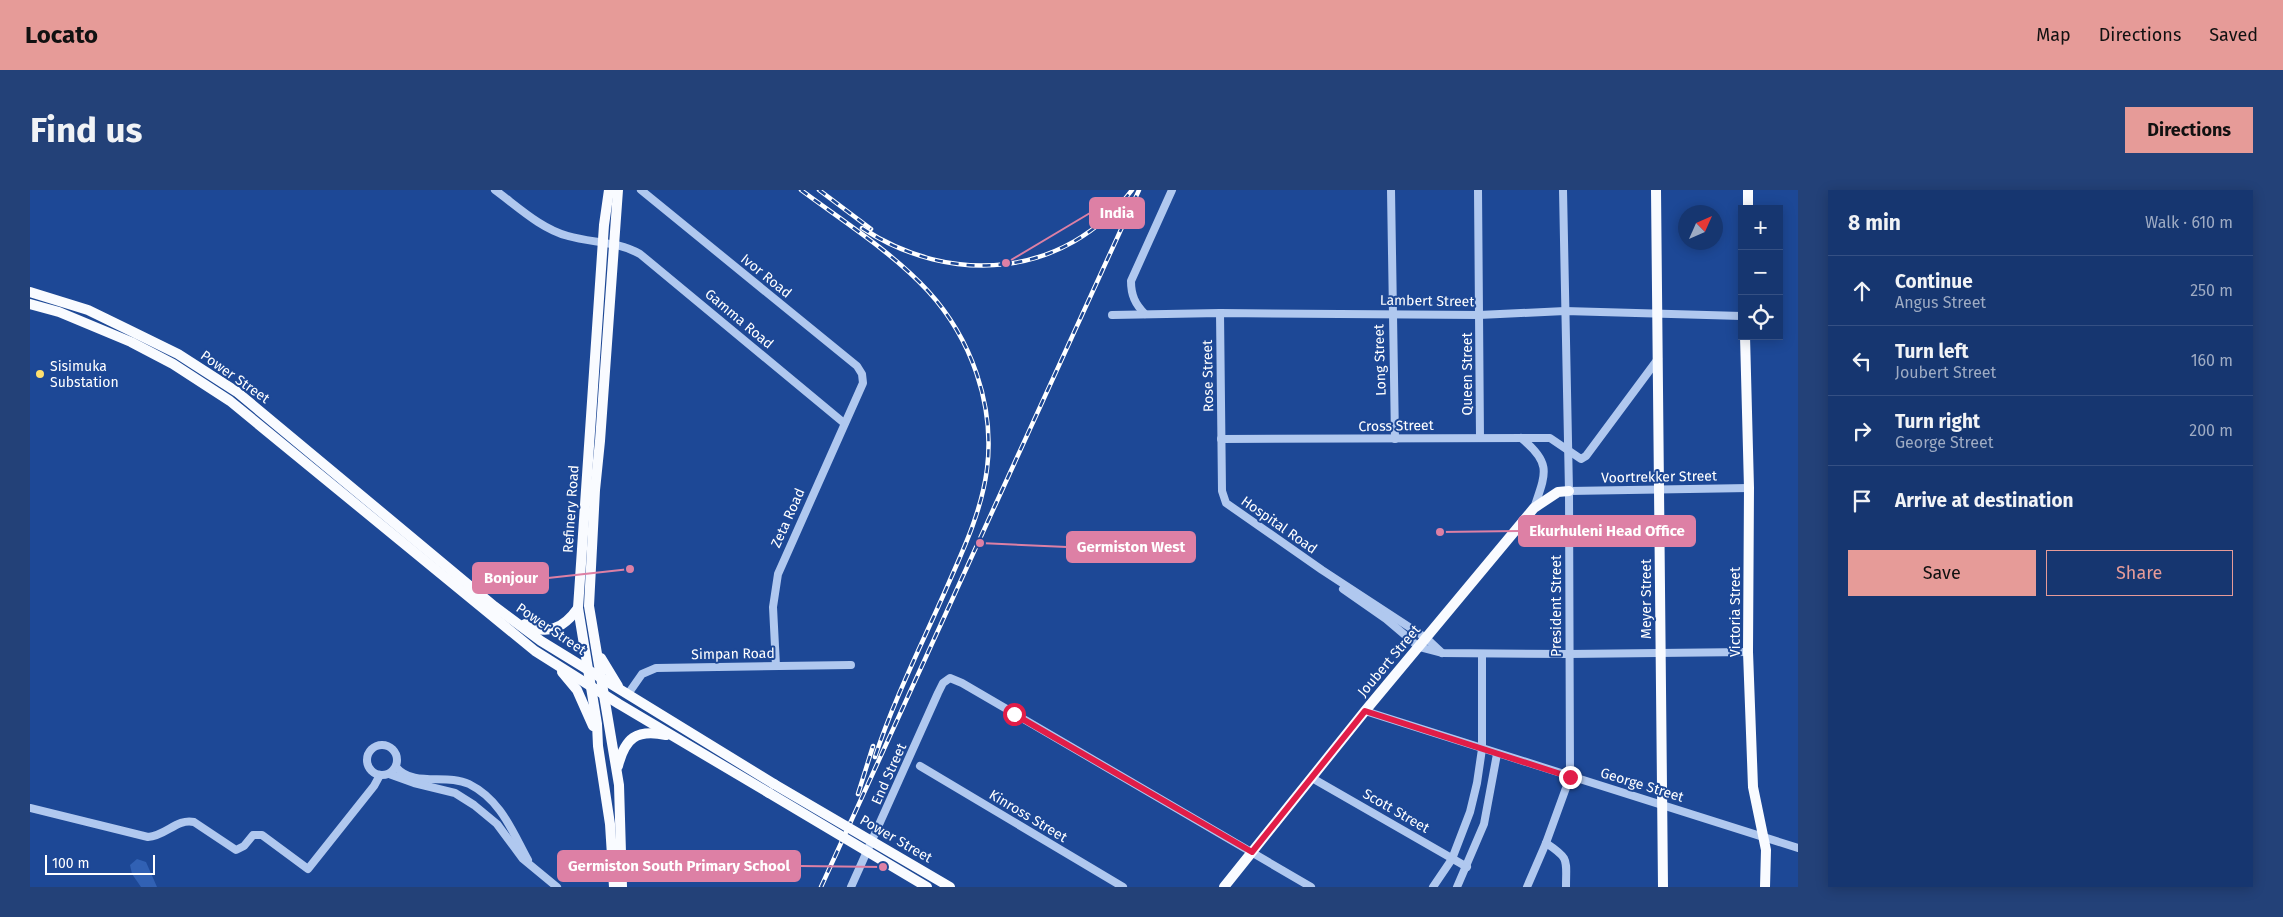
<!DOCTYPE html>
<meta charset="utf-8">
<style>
:root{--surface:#163670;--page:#234178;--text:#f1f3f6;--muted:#9eabc3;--line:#355083;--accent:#e69b98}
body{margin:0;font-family:"Fira Sans",sans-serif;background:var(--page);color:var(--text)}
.controls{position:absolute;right:15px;top:15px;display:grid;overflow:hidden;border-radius:0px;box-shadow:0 2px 12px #0003}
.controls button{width:45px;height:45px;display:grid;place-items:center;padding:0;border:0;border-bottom:1px solid var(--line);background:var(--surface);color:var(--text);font:25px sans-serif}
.compass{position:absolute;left:1648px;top:15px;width:45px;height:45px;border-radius:50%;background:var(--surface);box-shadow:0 2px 12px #0003;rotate:45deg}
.scale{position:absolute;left:15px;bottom:12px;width:110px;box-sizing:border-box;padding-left:5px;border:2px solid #fff;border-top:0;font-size:14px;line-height:18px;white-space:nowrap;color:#fff;-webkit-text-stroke:4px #1d4896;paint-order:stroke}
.stop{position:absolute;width:15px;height:15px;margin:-11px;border:4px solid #e11d48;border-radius:50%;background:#fff}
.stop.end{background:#e11d48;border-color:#fff;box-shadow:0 1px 5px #0008}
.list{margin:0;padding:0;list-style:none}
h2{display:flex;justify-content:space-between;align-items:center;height:65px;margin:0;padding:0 20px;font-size:21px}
h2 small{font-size:16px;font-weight:400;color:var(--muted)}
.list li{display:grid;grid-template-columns:32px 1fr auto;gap:15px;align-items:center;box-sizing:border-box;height:70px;padding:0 20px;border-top:1px solid var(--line)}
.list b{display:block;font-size:19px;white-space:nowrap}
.list p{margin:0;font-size:16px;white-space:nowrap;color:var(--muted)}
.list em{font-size:16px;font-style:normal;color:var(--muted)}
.actions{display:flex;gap:10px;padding:15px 20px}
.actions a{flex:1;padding:11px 0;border:1px solid var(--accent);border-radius:0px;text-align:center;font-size:18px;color:var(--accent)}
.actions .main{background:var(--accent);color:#111}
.icon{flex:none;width:28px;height:28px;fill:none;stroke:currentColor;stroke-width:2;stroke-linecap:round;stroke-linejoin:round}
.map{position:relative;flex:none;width:1768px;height:697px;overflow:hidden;border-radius:0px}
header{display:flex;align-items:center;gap:30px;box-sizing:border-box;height:70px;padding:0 25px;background:var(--accent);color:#111}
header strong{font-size:24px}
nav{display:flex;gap:28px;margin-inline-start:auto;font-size:18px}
.intro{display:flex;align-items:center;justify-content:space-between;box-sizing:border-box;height:120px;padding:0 30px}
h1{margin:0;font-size:35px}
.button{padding:12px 22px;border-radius:0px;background:var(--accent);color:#111;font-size:18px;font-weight:700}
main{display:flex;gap:30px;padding:0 30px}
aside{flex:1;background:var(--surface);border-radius:0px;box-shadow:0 2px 12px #0003}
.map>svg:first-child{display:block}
</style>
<header>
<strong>Locato</strong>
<nav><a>Map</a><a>Directions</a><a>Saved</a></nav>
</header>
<div class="intro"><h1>Find us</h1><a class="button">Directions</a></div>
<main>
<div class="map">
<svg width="1768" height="697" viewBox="0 0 1768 697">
<rect width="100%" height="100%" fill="#1d4896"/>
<polygon fill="#3161b4" points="107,669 116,672 127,697 111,697 102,684 100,675"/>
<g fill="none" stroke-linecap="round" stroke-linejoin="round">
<g stroke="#b0c8ef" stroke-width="8">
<path d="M465 0C487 16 511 39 538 46 562 53 587 51 610 64L814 233"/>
<polyline points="611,0 827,176 832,184 833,193 748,384 743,417 746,476"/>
<polyline points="1361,0 1365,249"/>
<polyline points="1448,0 1450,248"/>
<polyline points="1190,123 1192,301 1196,313 1292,380 1396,448 1412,463"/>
<path d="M1115 124C1105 114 1101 105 1101 91L1142 0"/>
<polyline points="1082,125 1190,123 1449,125 1535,121 1712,126"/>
<path d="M1491 248C1522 273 1516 283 1504 318"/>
<polyline points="1191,249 1515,248 1520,248 1551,269 1556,266 1628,169"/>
<polyline points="1539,301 1719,298"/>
<polyline points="1313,399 1356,429 1389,457 1412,463 1538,464 1718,462"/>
<polyline points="598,504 612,484 626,478 821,475"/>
<polyline points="1335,521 1768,658"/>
<circle cx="352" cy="570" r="15"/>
<polyline points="890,576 1093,697"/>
<path d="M366 577C384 598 416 583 439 594 471 610 482 641 498 670"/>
<polyline points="359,584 384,593 425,603 444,615 467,634 493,669 527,697"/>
<polyline points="1282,588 1437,677"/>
<path d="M0 618 118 647C136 646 147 628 164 632L206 660 214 656 223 645H232L278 679 344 596 350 585"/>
<path d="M1516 653C1540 669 1536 669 1536 697"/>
<polyline points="821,697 908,503 913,493 920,488 932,493 1281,697"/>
<polyline points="1403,697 1422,669 1440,622 1447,593 1452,559 1452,464"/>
<polyline points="1427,697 1454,634 1467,564"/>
<polyline points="1497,697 1516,653 1540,587 1539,301 1533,0"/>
</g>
<g stroke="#f9fbff" stroke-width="10">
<polyline points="579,0 574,35 548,418 567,534 568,556 580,634 584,697"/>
<polyline points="588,0 570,251 565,300 559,416 589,595 592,697"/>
<polyline points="1626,0 1633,697"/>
<polyline points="1718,19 1718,0"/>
<polyline points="0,102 58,120 97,139 148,164 207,202 464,416 511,451 744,594"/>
<polyline points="0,114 29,122 101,152 143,174 200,211 505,461 589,514 739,603"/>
<polyline points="1715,146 1719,298 1718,462 1723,597 1736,660 1735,697"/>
<path d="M495 434C517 446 534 438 548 418"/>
<polyline points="571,468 588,496"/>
<polyline points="532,482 547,500 563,536"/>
<path d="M588 576C595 548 606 539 636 545"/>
<polyline points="1194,697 1335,521 1504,318 1528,302 1539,301"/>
</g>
<defs>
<g id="rail">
<path d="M771 0C814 32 862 62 898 101 941 148 965 215 957 279 952 318 936 354 920 390 895 448 865 506 845 567"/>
<polyline points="789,0 841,39"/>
<path d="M832 38C922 97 1035 88 1102 0"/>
<polyline points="828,604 843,556"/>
<polyline points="791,697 1109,0"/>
</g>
</defs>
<use href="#rail" stroke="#fff" stroke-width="4.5"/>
<use href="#rail" stroke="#1d4896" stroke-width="2.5" stroke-dasharray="8" stroke-linecap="butt"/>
<g stroke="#f9fbff" stroke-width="10">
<polyline points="744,594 920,697"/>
<polyline points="739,603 897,697"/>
</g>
</g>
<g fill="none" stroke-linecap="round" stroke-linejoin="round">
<polyline stroke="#e11d48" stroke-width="6" points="984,524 1222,662 1335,521 1540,587"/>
</g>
<circle fill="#ffe06f" stroke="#1d4896" stroke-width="2" cx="10" cy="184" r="5"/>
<g text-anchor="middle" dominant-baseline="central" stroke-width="4" stroke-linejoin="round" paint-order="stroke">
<g font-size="14" fill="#fff" stroke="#1d4896">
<text transform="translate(736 86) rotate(39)">Ivor Road</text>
<text transform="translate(1397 111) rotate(1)">Lambert Street</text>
<text transform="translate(709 129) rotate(40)">Gamma Road</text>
<text transform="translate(1350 170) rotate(-92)">Long Street</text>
<text transform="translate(1437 184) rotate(-90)">Queen Street</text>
<text transform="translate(1178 186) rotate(-91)">Rose Street</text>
<text transform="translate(205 187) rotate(35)">Power Street</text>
<text transform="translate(1366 236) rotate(-1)">Cross Street</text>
<text transform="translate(1629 287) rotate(-1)">Voortrekker Street</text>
<text transform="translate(541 319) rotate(-86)">Refinery Road</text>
<text transform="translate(758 328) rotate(-66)">Zeta Road</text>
<text transform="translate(1249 335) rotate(35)">Hospital Road</text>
<text transform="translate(1616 409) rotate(-90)">Meyer Street</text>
<text transform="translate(1526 416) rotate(-90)">President Street</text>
<text transform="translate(1705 422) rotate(-90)">Victoria Street</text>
<text transform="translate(521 439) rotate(34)">Power Street</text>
<text transform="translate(703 464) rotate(-1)">Simpan Road</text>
<text transform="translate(1359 471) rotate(-50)">Joubert Street</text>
<text transform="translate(859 584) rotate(-66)">End Street</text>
<text transform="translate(1612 595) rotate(17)">George Street</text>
<text transform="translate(1366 621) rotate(30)">Scott Street</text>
<text transform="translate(998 626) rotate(31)">Kinross Street</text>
<text transform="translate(866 649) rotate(30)">Power Street</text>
</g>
<g font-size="14" fill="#fff" stroke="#1d4896" text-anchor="start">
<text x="20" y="176">Sisimuka<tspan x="20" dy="16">Substation</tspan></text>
</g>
</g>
<path fill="none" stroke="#dd80a5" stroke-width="2" d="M976 73L1060 23M1410 342L1489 341M950 353L1037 357M600 379L518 388M853 677L770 676"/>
<g fill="#dd80a5" stroke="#1d4896" stroke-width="2">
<circle cx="976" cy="73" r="5"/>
<circle cx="1410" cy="342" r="5"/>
<circle cx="950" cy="353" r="5"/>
<circle cx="600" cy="379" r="5"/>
<circle cx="853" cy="677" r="5"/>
</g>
<g fill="#dd80a5" stroke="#dd80a5" stroke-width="2">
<rect x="1060" y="8" width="54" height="30" rx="5"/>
<rect x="1489" y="326" width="176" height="30" rx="5"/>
<rect x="1037" y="342" width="128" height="30" rx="5"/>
<rect x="443" y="373" width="75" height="30" rx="5"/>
<rect x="528" y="661" width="242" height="30" rx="5"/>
</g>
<g font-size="15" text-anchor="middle" font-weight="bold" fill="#fff">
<text x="1087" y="28">India</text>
<text x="1577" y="346">Ekurhuleni Head Office</text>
<text x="1101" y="362">Germiston West</text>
<text x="481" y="393">Bonjour</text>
<text x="649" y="681">Germiston South Primary School</text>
</g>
</svg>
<div class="controls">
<button>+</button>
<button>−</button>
<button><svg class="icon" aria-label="locate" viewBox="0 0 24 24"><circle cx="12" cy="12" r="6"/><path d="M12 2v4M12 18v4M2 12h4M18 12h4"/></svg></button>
</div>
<svg class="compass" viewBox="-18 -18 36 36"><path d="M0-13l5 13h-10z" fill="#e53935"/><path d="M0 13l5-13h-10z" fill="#9eabc3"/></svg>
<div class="scale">100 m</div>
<div class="stop" style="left:984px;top:524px"></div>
<div class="stop end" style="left:1540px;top:587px"></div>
</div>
<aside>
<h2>8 min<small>Walk · 610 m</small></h2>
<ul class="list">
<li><svg class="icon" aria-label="ahead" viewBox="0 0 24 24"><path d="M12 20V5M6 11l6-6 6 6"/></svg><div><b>Continue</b><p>Angus Street</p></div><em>250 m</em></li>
<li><svg class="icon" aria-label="left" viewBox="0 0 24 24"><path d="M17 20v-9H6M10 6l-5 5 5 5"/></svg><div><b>Turn left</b><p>Joubert Street</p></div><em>160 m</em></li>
<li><svg class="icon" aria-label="right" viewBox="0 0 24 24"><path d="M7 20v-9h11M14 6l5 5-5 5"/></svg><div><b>Turn right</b><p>George Street</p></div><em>200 m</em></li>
<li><svg class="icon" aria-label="arrive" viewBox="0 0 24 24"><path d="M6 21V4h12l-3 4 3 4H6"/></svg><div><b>Arrive at destination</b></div></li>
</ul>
<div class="actions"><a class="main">Save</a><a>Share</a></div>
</aside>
</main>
